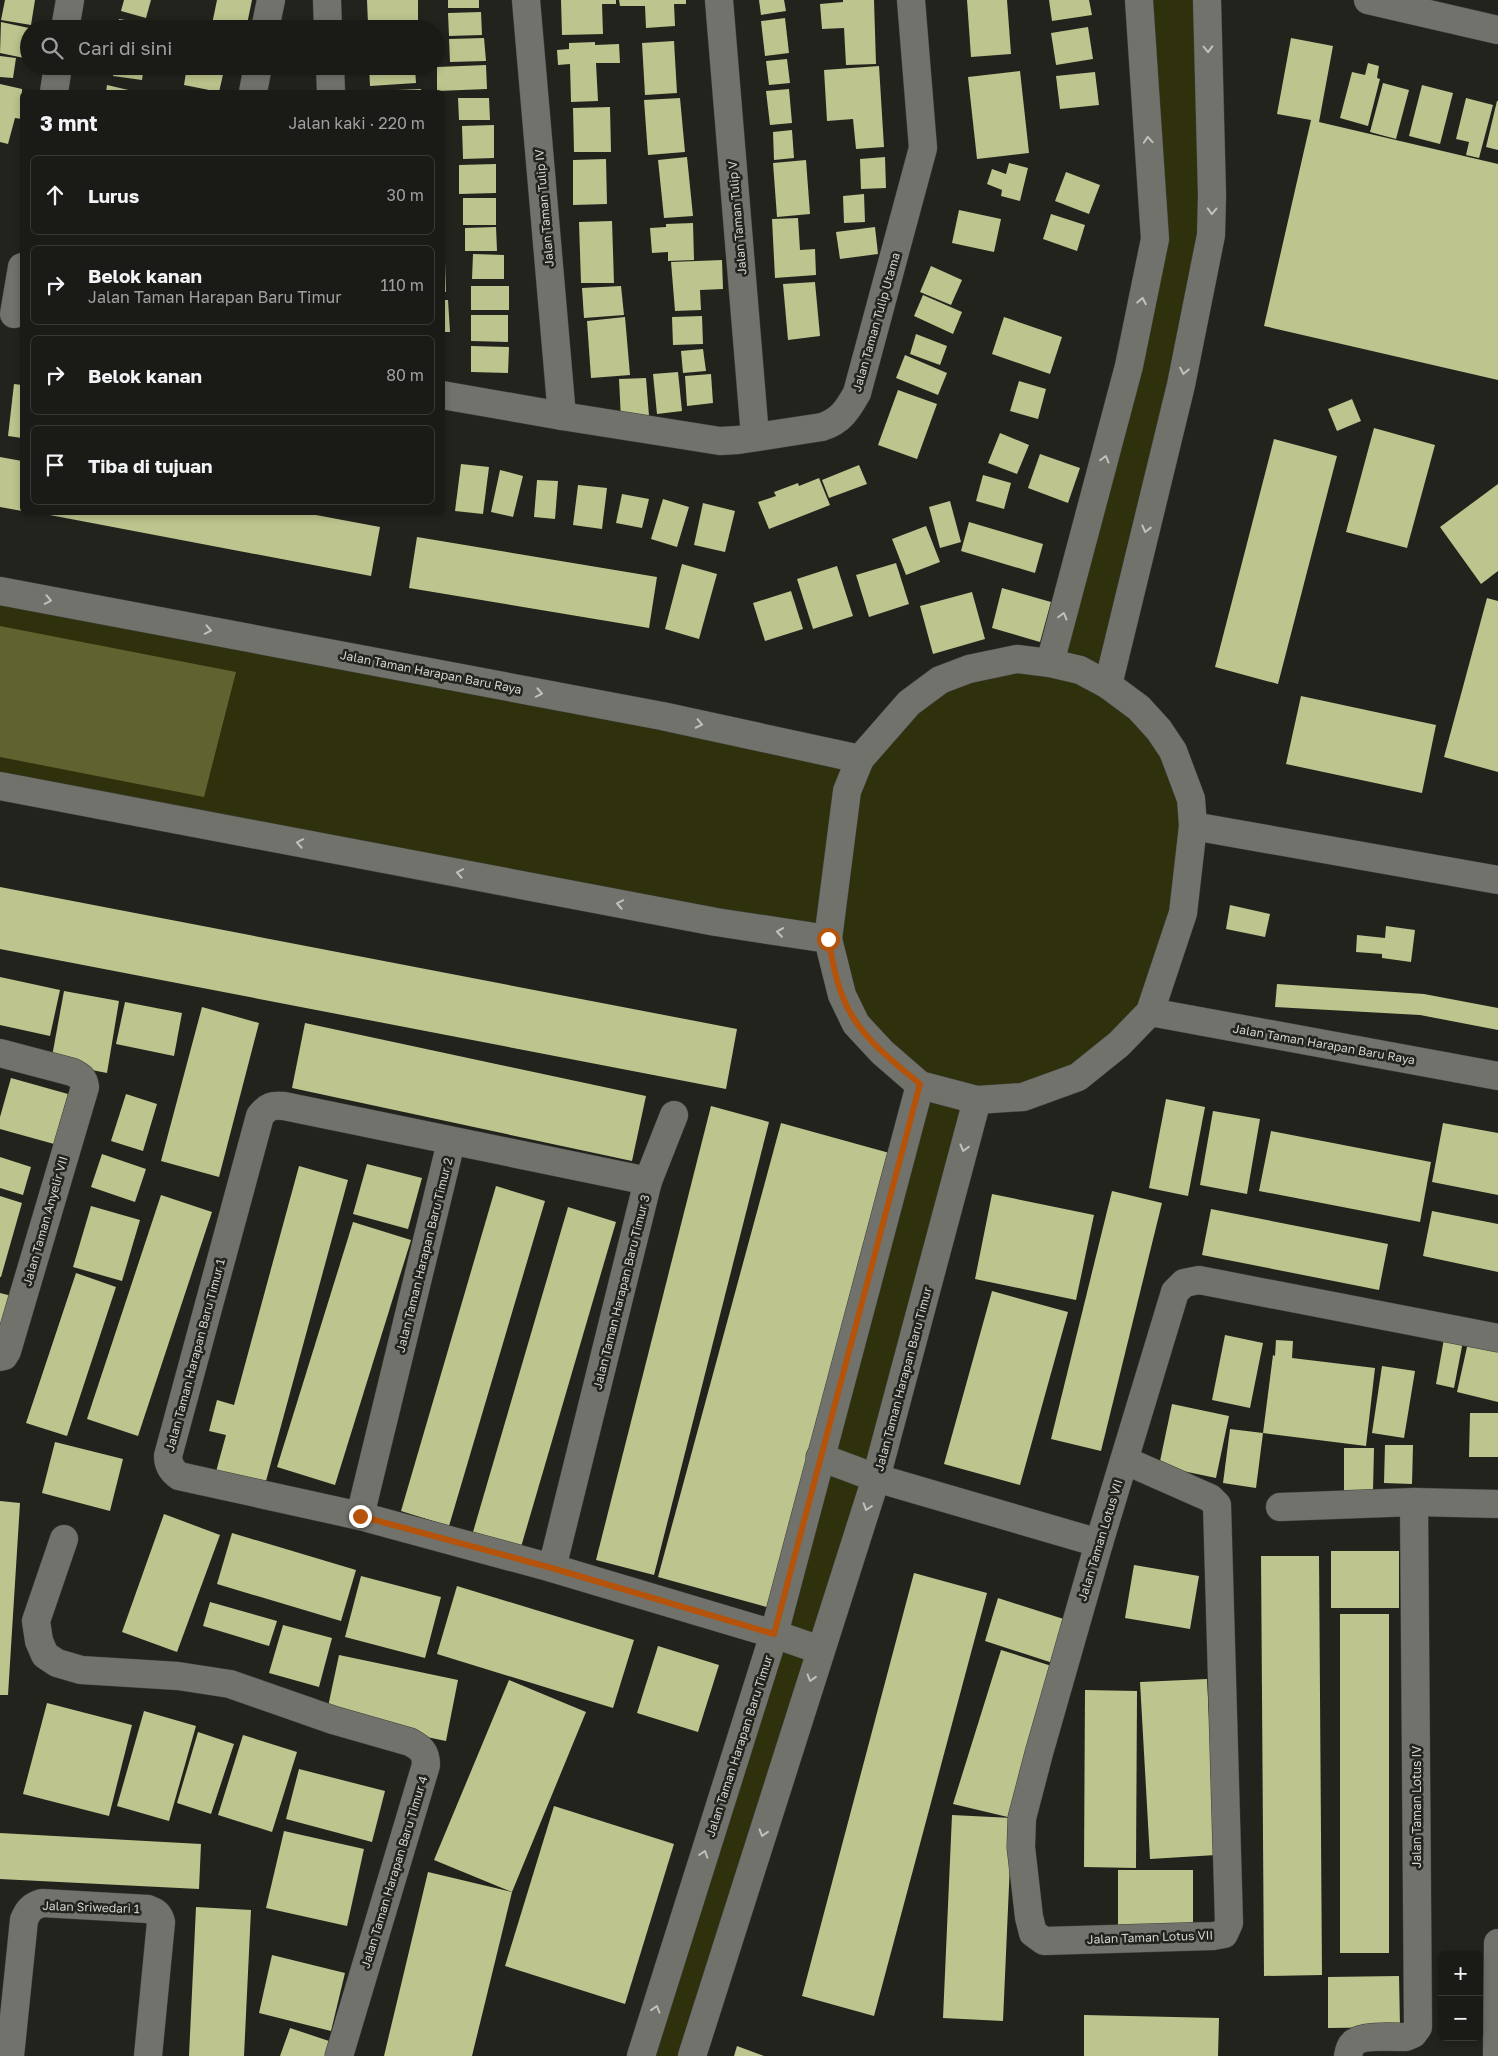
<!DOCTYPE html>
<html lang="id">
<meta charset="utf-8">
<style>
:root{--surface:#1a1a16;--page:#272723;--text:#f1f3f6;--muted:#9fa1a1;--line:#383835}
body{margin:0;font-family:"Golos Text",sans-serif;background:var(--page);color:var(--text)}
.controls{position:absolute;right:15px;bottom:15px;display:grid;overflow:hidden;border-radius:8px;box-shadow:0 2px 8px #0003}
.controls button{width:45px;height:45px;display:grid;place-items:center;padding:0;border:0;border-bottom:1px solid var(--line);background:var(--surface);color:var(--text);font:25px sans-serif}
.stop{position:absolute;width:15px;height:15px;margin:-11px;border:4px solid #b45309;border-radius:50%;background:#fff}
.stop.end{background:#b45309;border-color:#fff;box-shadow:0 1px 5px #0008}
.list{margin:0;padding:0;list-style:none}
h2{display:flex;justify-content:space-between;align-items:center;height:65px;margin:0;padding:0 20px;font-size:21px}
h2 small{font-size:16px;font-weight:400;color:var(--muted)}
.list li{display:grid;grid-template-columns:32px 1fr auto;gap:15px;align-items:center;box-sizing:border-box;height:80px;margin:0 10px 10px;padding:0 10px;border:1px solid var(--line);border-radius:8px}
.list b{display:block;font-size:19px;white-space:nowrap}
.list p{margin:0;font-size:16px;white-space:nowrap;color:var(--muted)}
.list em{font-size:16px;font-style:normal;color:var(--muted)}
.icon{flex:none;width:28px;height:28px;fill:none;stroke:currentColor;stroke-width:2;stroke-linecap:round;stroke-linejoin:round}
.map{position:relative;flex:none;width:1498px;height:2056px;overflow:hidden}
.search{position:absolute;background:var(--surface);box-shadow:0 2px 8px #0003;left:20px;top:20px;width:425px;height:55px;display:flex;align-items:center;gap:12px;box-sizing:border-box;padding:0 18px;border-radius:28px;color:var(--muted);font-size:19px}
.panel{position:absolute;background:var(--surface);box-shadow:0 2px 8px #0003;left:20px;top:90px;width:425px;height:425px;border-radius:8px}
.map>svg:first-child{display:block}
</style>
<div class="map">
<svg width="1498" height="2056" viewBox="0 0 1498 2056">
<rect width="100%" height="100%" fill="#22231d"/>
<polygon fill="#2e310b" points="1139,0 1207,0 1212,195 1108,685 1139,708 1192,803 1150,1012 1078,1077 977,1101 694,2056 641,2056 920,1084 882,1052 828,939 0,786 0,592 860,759 940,680 1050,663 1155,239"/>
<polygon fill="#5e6330" points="0,626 236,672 204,797 0,757"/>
<g fill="#bec48d">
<polygon points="5,0 35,0 31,25 1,20"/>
<polygon points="124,0 151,0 146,18 121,11"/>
<polygon points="217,0 252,0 246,29 211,29"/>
<polygon points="367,0 418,0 418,21 368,24"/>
<rect x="448" y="0" width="31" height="8"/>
<polygon points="561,0 616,0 616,4 602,4 603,34 562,35"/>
<polygon points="619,0 686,0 686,4 674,4 675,26 646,28 645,6 620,6"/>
<polygon points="759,0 784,0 786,11 761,15"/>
<polygon points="843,0 874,0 876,64 846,65 844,28 822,29 820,4 843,2"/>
<polygon points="967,0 1007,0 1011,54 971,57"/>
<polygon points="1049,0 1089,0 1092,15 1052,21"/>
<polygon points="481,12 482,35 449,36 448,13"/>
<polygon points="785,18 789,53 765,56 761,21"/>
<polygon points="119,19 156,25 155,29 117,29"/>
<polygon points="1,22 29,28 24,58 0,53"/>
<polygon points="1088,27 1093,59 1056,65 1051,33"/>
<polygon points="484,38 486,61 450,62 449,39"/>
<polygon points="1291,38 1333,46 1319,122 1498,164 1498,380 1264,326 1311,120 1277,114"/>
<polygon points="674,41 677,93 645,95 642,43"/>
<polygon points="595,42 595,45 619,44 620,63 596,63 598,101 571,102 570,64 558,65 557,50 569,49 569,43"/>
<polygon points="0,56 16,58 13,78 0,77"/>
<polygon points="787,59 790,83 769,85 766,61"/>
<polygon points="1368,63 1379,66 1377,78 1380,79 1368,126 1340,118 1352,72 1365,75"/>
<polygon points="486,65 487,89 437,91 437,67"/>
<polygon points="114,66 144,66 142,80 113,76"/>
<polygon points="187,66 225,66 219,92 184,85"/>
<polygon points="369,66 415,66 416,83 370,86"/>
<polygon points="879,66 884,147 856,149 853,119 827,121 824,70"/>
<polygon points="1020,71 1029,153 977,159 968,77"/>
<polygon points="1095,72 1099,105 1060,109 1056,76"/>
<polygon points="1383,83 1409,90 1396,139 1370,132"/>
<polygon points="0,84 22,89 22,119 15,118 8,144 0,142"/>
<polygon points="107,85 137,92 106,92"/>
<polygon points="1422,85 1453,93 1440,144 1409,136"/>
<polygon points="421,89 421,92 373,92 373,91"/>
<polygon points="789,89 792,123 770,125 766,91"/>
<polygon points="458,98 489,98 490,120 459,120"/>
<polygon points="680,98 685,152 648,155 644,100"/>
<polygon points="1466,98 1493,105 1479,158 1466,155 1469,142 1456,139"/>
<polygon points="1497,101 1498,101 1498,150 1486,147"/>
<polygon points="610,107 611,152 574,152 573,108"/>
<polygon points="494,125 494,158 463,159 462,126"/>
<polygon points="792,130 794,158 774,160 773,132"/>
<polygon points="687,157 693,216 664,218 658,160"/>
<polygon points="885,157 886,188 861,189 860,159"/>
<polygon points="606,159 607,204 573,205 573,160"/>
<polygon points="806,160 810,214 777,217 773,163"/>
<polygon points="1009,163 1028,168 1020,201 1001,196 1002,190 987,184 992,169 1006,174"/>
<polygon points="496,164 496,193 459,194 459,165"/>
<polygon points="1066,172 1100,185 1089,214 1055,201"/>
<polygon points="864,194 865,222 844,223 843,196"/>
<rect x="463" y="198" width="33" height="27"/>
<polygon points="959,210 1001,219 994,252 952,243"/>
<polygon points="1051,214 1085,225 1077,251 1043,239"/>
<polygon points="798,218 800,250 815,249 816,275 775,278 772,219"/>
<polygon points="612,221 614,283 581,283 579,222"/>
<polygon points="693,223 694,260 668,261 668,252 652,253 650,228 666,227 666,224"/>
<polygon points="496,227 497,251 465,251 465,228"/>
<polygon points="875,227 878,254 840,259 836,232"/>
<polygon points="473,254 504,255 504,279 472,279"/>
<polygon points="722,260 723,289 700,290 701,310 675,311 671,262"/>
<polygon points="442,262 445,262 446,292 442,292"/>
<polygon points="931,266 962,280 951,305 920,292"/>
<polygon points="815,282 820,336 788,340 783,284"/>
<rect x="471" y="286" width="38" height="24"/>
<polygon points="621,286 624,315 584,318 582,288"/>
<polygon points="923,295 962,312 953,334 914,316"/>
<polygon points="442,300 448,300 450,332 442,332"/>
<polygon points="471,315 508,315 508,342 471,341"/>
<polygon points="702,316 703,344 673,345 672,317"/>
<polygon points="625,317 630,375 591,378 587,321"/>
<polygon points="1004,317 1062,337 1050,374 992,354"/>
<polygon points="916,334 947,346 940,365 910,354"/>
<polygon points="471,346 509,347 508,373 471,372"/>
<polygon points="703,349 706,371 683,373 681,351"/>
<polygon points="905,355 947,373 938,395 896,378"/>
<polygon points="678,372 682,411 657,414 653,374"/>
<polygon points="711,374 713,403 687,406 685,376"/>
<polygon points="646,378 649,416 621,419 619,379"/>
<polygon points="1019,381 1046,389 1038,419 1010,411"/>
<polygon points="14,384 22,385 22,438 8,436"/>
<polygon points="898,390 937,404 917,459 878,445"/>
<polygon points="1352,399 1361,421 1337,431 1328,409"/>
<polygon points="1374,428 1435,445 1407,548 1346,532"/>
<polygon points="1000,433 1029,445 1017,474 988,463"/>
<polygon points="1274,439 1337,456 1278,684 1215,667"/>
<polygon points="1040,454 1080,468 1068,503 1028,488"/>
<polygon points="0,457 22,461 22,511 0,507"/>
<polygon points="461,464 489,467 483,514 455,511"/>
<polygon points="859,465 867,484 829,498 822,480"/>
<polygon points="500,470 523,476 513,517 491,512"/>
<polygon points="983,475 1011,483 1004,509 976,501"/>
<polygon points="819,478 830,505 769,529 758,502 776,496 774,492 798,483 799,486"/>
<polygon points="537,480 558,481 555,519 534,517"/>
<polygon points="1498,484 1498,571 1481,584 1440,527"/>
<polygon points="578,485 607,488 602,529 573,525"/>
<polygon points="622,494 649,499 642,528 616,523"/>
<polygon points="663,499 689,507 677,547 651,539"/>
<polygon points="950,501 961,542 940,548 929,507"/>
<polygon points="703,503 735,511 725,552 694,545"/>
<polygon points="34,512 300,512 380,527 371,576"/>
<polygon points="969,522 1043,544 1035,573 961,551"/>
<polygon points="926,526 940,562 906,575 892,539"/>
<polygon points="417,537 657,577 649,628 409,588"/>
<polygon points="896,563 909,604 869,617 856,575"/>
<polygon points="682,564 717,574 699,639 665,629"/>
<polygon points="837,566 853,616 813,629 797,579"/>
<polygon points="1002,588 1051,602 1040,642 992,628"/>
<polygon points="791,591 803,629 765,641 753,603"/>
<polygon points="972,592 985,639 933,654 920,606"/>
<polygon points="1487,598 1498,601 1498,772 1444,757"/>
<polygon points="1301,696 1436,725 1422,793 1286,764"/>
<polygon points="0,887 737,1029 726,1089 0,949"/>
<polygon points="1230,905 1270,914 1265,937 1226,929"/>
<polygon points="1386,926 1415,930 1411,962 1382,958 1382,954 1356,952 1357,935 1385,938"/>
<polygon points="0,977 60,990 50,1036 0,1025"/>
<polygon points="1277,984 1424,994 1498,1008 1498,1030 1420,1015 1275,1007"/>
<polygon points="64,991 119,1001 107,1073 51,1062"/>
<polygon points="125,1002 182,1013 174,1056 116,1044"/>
<polygon points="202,1007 259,1023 219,1177 161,1161"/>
<polygon points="305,1023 646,1096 632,1161 292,1088"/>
<polygon points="11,1078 68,1094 54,1144 0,1129 0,1117"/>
<polygon points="126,1094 157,1104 143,1151 111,1141"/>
<polygon points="1166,1099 1205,1107 1188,1196 1149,1188"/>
<polygon points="711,1106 769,1122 654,1575 596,1560"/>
<polygon points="1213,1111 1260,1119 1247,1194 1200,1185"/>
<polygon points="781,1123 893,1154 770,1608 658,1577"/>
<polygon points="1443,1123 1498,1133 1498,1195 1432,1182"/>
<polygon points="1271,1131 1431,1162 1420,1222 1259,1191"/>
<polygon points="102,1154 146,1169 135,1202 91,1187"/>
<polygon points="0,1157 31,1167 23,1195 0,1188"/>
<polygon points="367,1164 422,1178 408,1229 353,1214"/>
<polygon points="299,1166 348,1180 263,1492 214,1479 226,1435 209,1431 217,1400 234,1405"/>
<polygon points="496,1186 545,1201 449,1526 401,1511"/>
<polygon points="1112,1191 1162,1203 1101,1451 1051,1439"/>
<polygon points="992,1194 1094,1215 1076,1300 975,1279"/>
<polygon points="161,1195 212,1212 138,1436 87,1419"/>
<polygon points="0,1196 22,1203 1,1277 0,1277"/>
<polygon points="91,1206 140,1220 122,1281 73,1267"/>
<polygon points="568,1207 616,1222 521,1547 473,1532"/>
<polygon points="1211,1209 1388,1244 1379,1290 1202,1255"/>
<polygon points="1432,1211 1498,1224 1498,1272 1423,1256"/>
<polygon points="353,1222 411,1240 335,1485 277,1467"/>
<polygon points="76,1273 116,1287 67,1436 26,1423"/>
<polygon points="992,1291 1068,1312 1020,1485 944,1464"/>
<polygon points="0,1293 12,1296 0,1336"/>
<polygon points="1445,1333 1464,1336 1454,1388 1436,1384"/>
<polygon points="1225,1335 1263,1343 1250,1408 1212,1400"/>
<polygon points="1469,1338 1498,1344 1498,1402 1457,1392"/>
<polygon points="1276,1340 1293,1341 1292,1358 1375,1368 1366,1446 1263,1433 1273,1355 1275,1356"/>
<polygon points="1382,1366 1415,1371 1404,1438 1372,1433"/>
<polygon points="1172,1404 1229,1416 1216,1478 1159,1466"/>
<polygon points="1470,1413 1498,1413 1498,1457 1469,1457"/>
<polygon points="1230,1429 1263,1433 1256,1488 1223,1483"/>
<polygon points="55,1442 123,1459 110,1511 42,1493"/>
<polygon points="1385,1445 1413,1445 1412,1484 1384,1483"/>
<polygon points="1344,1448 1374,1448 1373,1491 1344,1491"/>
<polygon points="0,1501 20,1503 8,1695 0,1695"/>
<polygon points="164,1514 220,1535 177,1652 122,1632"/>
<polygon points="232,1533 356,1570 341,1621 217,1584"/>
<rect x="1331" y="1551" width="68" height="57"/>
<polygon points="1261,1556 1319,1556 1322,1975 1264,1976"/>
<polygon points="1134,1565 1199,1576 1190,1629 1125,1618"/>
<polygon points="914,1573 987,1593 874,2016 802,1996"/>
<polygon points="361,1576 441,1597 425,1658 345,1637"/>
<polygon points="457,1586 634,1640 613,1708 437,1654"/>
<polygon points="998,1598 1073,1622 1059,1665 985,1641"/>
<polygon points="210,1602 277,1621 269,1646 203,1626"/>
<rect x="1340" y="1614" width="49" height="339"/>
<polygon points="283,1625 332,1638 319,1687 269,1673"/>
<polygon points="658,1646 719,1665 698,1732 637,1713"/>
<polygon points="1001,1650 1058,1668 1012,1818 1003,2021 943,2018 952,1815 1012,1818 953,1804"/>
<polygon points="339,1655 458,1680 446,1741 326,1716"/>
<polygon points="1207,1679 1216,1855 1150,1859 1140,1682"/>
<polygon points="509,1680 586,1712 512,1892 434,1860"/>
<polygon points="1085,1690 1137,1691 1136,1868 1084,1867"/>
<polygon points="47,1703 132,1725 109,1816 23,1794"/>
<polygon points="144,1711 196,1726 169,1821 117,1806"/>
<polygon points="198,1732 234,1744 211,1814 177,1803"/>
<polygon points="243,1735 297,1752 272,1832 218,1815"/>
<polygon points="299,1769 385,1791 372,1842 286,1819"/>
<polygon points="554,1806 674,1844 625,2004 505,1966"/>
<polygon points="284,1831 364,1849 347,1926 266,1908"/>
<polygon points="0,1833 201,1844 199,1889 0,1879"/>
<rect x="1118" y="1870" width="75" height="60"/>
<polygon points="428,1872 512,1892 472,2056 384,2056"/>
<polygon points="196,1907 251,1910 244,2056 189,2056"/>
<polygon points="272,1955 345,1973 331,2031 259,2013"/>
<polygon points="1399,1976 1400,2027 1328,2028 1328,1977"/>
<polygon points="1084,2015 1219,2018 1218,2056 1084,2056"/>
<polygon points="290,2028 335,2043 331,2056 280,2056"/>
<polygon points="737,2046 764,2056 734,2056"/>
</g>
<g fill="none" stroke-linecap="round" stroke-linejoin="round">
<defs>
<g id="minor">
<polyline points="327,0 328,29"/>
<polyline points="526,0 562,416"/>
<polyline points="719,0 755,436"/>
<polyline points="1368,0 1498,30"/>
<polyline points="65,29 70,0"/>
<polyline points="265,29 271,0"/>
<polyline points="330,66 331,92"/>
<polyline points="54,92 58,66"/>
<polyline points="253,92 258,66"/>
<polyline points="14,314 22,267"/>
<path d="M442 395 562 416 720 441 738 440 822 427C841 421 848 409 857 393L923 148 911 0"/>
<polyline points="1050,663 1129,366 1155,239 1139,0"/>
<polyline points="1108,685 1181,385 1211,235 1212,195 1207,0"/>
<polyline points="1193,826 1498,880"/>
<polyline points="1150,1012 1498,1076"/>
<path d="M0 1053 72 1072C80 1076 84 1078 85 1087L7 1351 4 1356 0 1357"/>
<path d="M648 1181 284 1106C272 1105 268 1106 260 1116L168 1456C168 1465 172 1471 179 1476L360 1516 552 1568 774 1634 820 1650"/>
<polyline points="820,1457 876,1478 1099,1543"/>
<polyline points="1124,1460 1210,1498 1217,1505 1229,1923 1224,1934 1213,1936 1044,1941 1033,1933 1029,1917 1021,1847 1022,1818 1039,1753 1099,1543 1175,1292 1184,1283 1199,1280 1498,1338"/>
<polyline points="1280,1507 1414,1502 1498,1504"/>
<polyline points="360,1516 451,1142"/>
<path d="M64 1539 36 1621 39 1641 45 1655 57 1663 81 1670 178 1676 230 1684 333 1720 410 1742C421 1748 426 1752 426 1765L339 2056"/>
<polyline points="552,1568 648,1181 674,1115"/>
<path d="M10 2056 24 1920C28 1910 32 1906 42 1903L148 1909C156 1912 159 1914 161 1922L148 2056"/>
<path d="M1348 2056C1349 2051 1350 2045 1355 2042 1363 2035 1395 2037 1406 2037L1413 2034 1418 2027 1414 1502"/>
<polyline points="1497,2056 1498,1943"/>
</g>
<g id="tertiary">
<polyline points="0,591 662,716 860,759"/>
<polygon points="1017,659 1050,663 1080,670 1108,685 1139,708 1159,730 1173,751 1191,799 1193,826 1183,913 1150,1012 1119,1044 1078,1077 1023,1097 977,1100 920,1085 882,1052 856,1024 842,995 828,939 847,791 860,759 909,703 940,680 969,669"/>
<polyline points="0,786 716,922 828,939"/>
<polyline points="641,2056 774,1634 920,1085"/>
<polyline points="692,2056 876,1478 977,1100"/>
</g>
</defs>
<use href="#minor" stroke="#40413d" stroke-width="29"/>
<use href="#tertiary" stroke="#40413d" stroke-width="29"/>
<use href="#minor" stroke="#71726b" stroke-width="28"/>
<use href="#tertiary" stroke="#71726b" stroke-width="28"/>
</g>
<defs><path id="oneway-chevron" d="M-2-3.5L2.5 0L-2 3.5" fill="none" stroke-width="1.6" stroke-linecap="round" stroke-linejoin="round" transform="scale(1.25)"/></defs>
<g stroke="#c1c2bd">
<use href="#oneway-chevron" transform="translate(1208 49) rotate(88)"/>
<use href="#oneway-chevron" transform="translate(1148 140) rotate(-94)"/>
<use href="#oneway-chevron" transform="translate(1212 211) rotate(92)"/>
<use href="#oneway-chevron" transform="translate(1142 301) rotate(-79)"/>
<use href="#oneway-chevron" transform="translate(1184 371) rotate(101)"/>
<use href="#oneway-chevron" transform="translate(1105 459) rotate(-75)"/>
<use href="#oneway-chevron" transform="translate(1146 529) rotate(104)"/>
<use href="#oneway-chevron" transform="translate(48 600) rotate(11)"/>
<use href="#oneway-chevron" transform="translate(1063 616) rotate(-75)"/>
<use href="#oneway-chevron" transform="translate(208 630) rotate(11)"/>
<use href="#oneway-chevron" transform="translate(539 693) rotate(11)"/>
<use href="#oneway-chevron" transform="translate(699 724) rotate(12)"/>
<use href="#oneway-chevron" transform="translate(300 843) rotate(-169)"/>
<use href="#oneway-chevron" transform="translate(460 873) rotate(-169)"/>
<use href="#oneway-chevron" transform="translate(620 904) rotate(-169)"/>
<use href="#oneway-chevron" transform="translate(780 932) rotate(-172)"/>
<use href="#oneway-chevron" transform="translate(964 1148) rotate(105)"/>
<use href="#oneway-chevron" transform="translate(867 1507) rotate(108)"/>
<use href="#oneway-chevron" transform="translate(811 1678) rotate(107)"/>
<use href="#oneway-chevron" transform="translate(763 1833) rotate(107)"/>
<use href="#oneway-chevron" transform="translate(704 1854) rotate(-72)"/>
<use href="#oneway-chevron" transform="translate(656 2009) rotate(-73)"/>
</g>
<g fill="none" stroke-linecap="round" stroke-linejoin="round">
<path stroke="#b45309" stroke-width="6" d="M360 1516 552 1568 774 1634 920 1084C890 1059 856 1034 842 995 835 978 832 957 828 939"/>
</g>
<g text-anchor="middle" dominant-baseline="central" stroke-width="5" stroke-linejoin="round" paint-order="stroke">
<g font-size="12" fill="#d5d6d2" stroke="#22231d">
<text transform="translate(544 208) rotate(-95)">Jalan Taman Tulip IV</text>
<text transform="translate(737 218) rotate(-95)">Jalan Taman Tulip V</text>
<text transform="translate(876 322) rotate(-74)">Jalan Taman Tulip Utama</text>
<text transform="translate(431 672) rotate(11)">Jalan Taman Harapan Baru Raya</text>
<text transform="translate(1324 1044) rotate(10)">Jalan Taman Harapan Baru Raya</text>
<text transform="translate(45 1221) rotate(-74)">Jalan Taman Anyelir VII</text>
<text transform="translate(424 1255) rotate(-76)">Jalan Taman Harapan Baru Timur 2</text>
<text transform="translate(621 1292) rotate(-76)">Jalan Taman Harapan Baru Timur 3</text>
<text transform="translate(195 1355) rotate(-75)">Jalan Taman Harapan Baru Timur 1</text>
<text transform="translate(903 1379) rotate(-75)">Jalan Taman Harapan Baru Timur</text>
<text transform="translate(1100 1540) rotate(-73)">Jalan Taman Lotus VII</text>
<text transform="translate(739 1746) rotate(-72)">Jalan Taman Harapan Baru Timur</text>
<text transform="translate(1416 1807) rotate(-90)">Jalan Taman Lotus IV</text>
<text transform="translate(394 1872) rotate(-73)">Jalan Taman Harapan Baru Timur 4</text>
<text transform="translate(91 1907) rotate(2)">Jalan Sriwedari 1</text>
<text transform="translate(1150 1937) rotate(-2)">Jalan Taman Lotus VII</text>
</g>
</g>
</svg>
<div class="controls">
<button>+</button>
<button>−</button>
</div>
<div class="stop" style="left:828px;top:939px"></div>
<div class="stop end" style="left:360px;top:1516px"></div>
<div class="search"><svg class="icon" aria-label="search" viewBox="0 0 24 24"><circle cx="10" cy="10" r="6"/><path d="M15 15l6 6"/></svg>Cari di sini</div>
<section class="panel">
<h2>3 mnt<small>Jalan kaki · 220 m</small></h2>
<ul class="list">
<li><svg class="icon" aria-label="ahead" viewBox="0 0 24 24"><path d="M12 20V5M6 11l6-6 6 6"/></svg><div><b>Lurus</b></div><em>30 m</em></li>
<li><svg class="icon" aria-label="right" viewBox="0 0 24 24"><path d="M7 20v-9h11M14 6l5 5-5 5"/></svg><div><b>Belok kanan</b><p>Jalan Taman Harapan Baru Timur</p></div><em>110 m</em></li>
<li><svg class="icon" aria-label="right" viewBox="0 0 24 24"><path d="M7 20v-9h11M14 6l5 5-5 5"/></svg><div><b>Belok kanan</b></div><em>80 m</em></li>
<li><svg class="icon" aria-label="arrive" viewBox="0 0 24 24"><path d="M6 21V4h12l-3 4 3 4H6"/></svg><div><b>Tiba di tujuan</b></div></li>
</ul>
</section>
</div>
